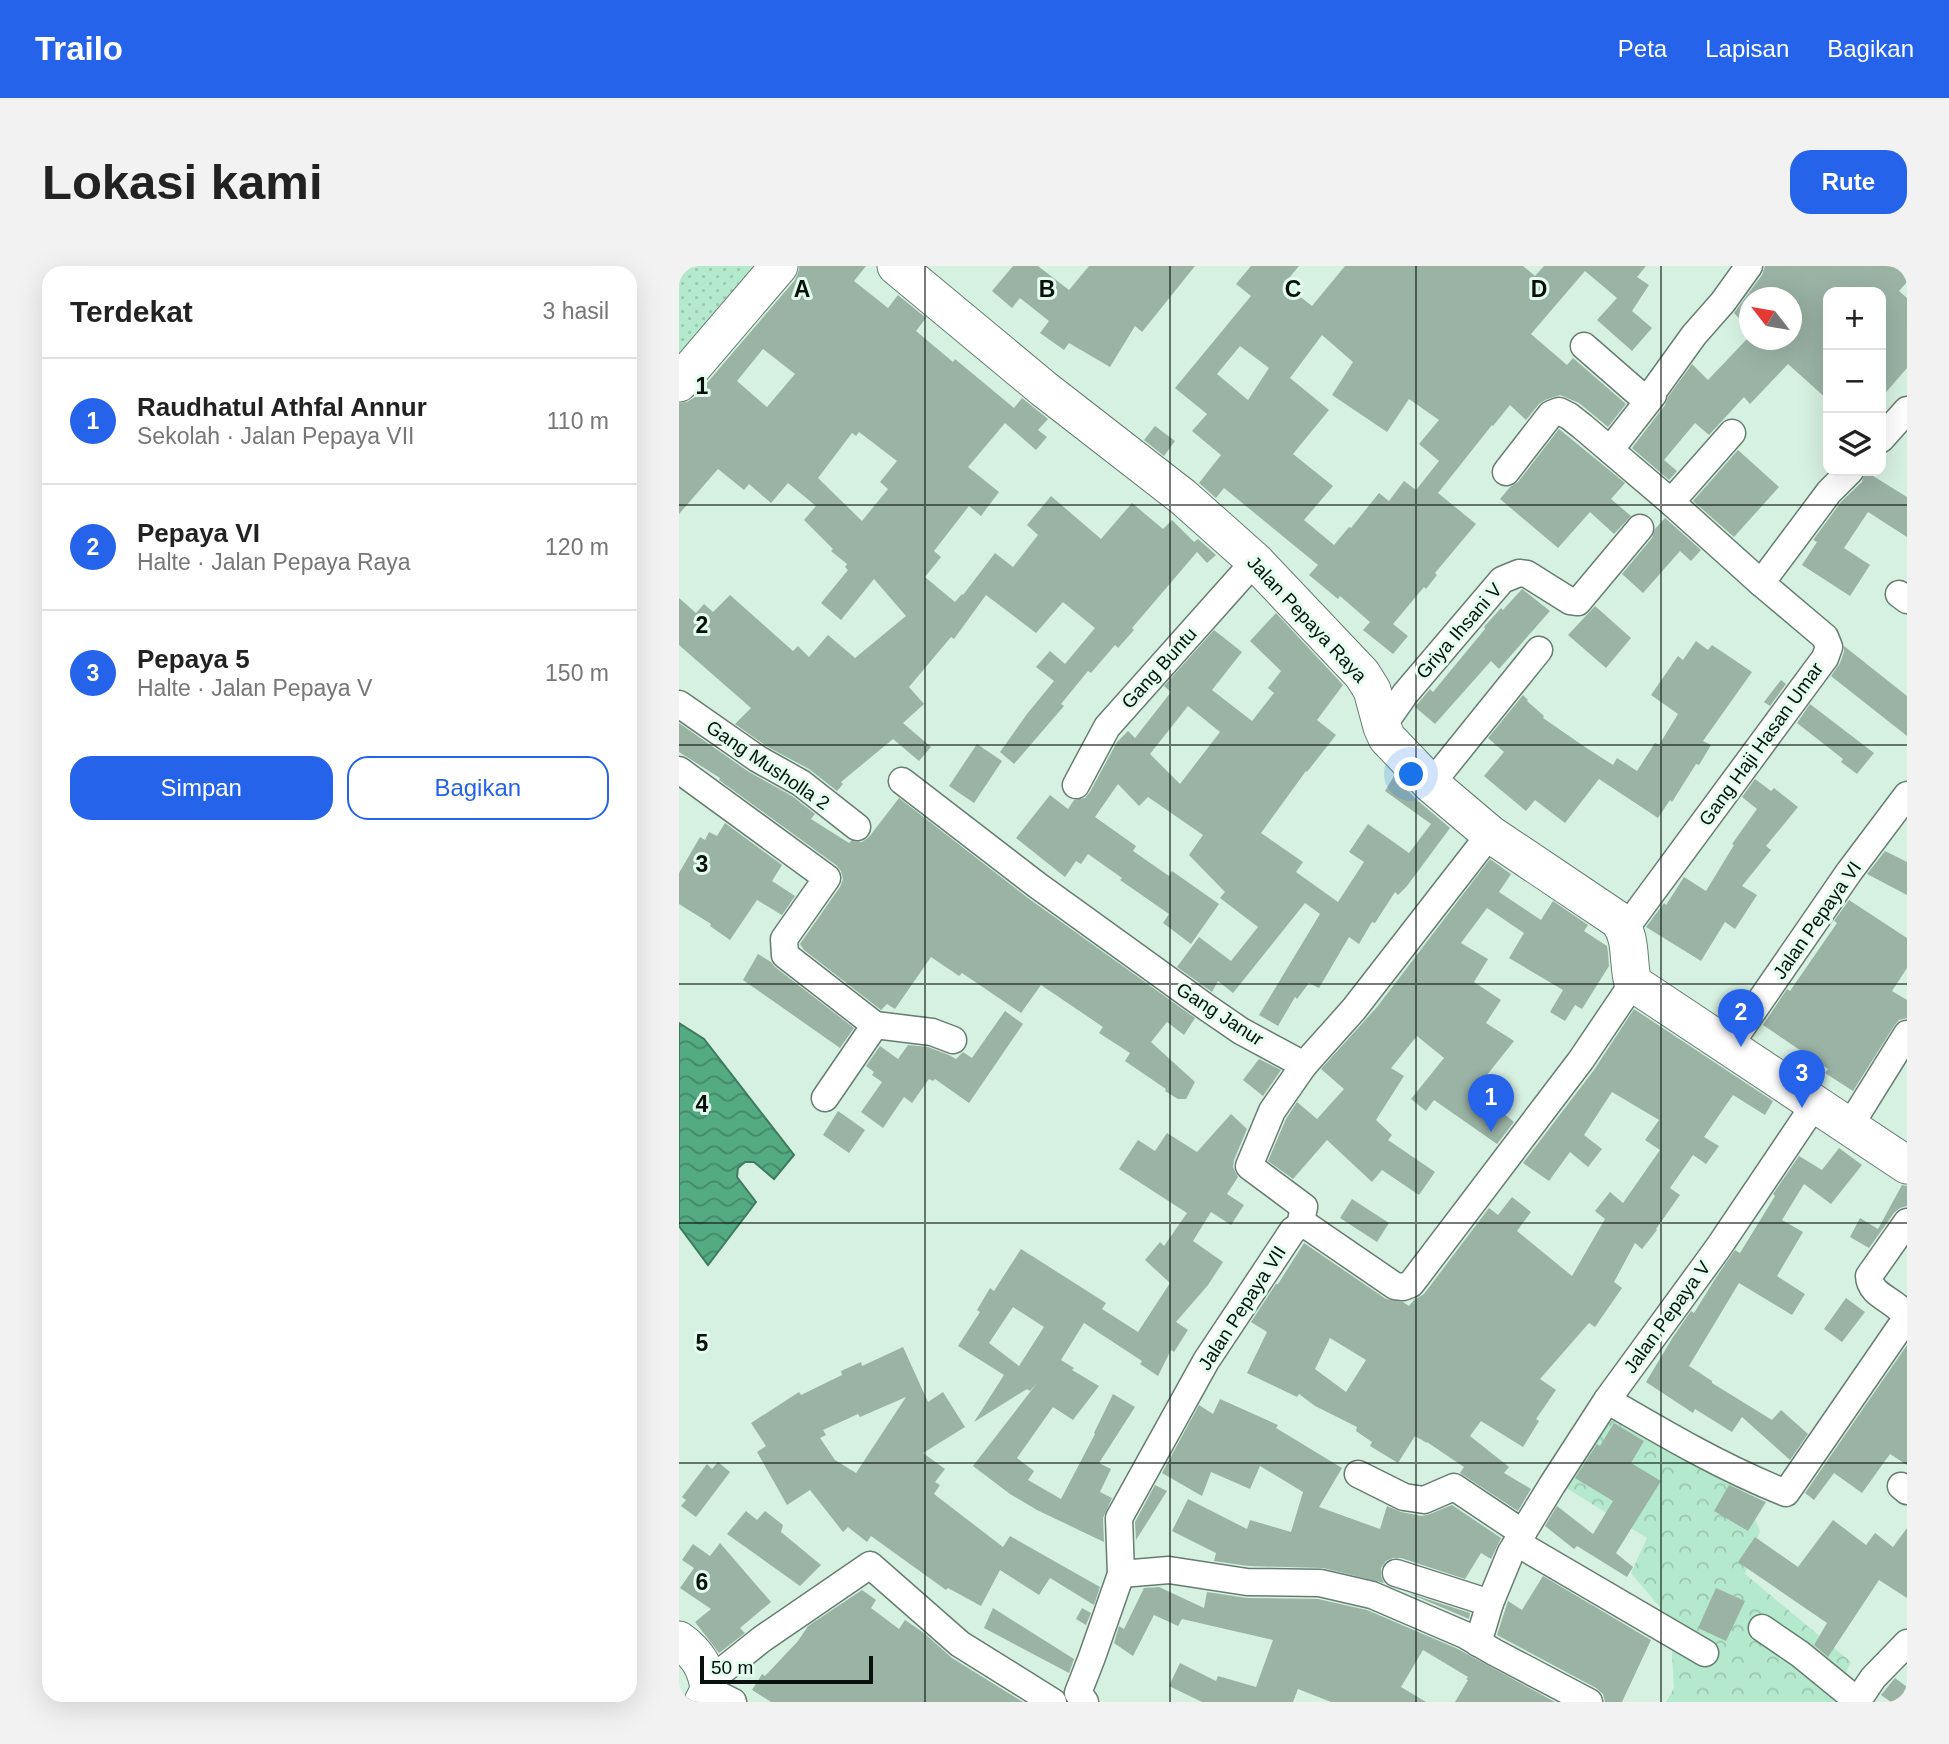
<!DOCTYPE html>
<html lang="id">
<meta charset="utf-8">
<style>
:root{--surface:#fff;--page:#f2f2f2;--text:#222;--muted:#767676;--line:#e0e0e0;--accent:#2563eb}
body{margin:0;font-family:Helvetica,sans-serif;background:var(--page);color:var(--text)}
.controls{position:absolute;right:21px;top:21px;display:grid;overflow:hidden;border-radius:14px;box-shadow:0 7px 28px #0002}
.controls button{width:63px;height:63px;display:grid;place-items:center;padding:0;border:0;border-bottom:2px solid var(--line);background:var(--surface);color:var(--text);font:35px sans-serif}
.compass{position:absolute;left:1060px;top:21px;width:63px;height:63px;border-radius:50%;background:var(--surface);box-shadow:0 7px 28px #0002;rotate:301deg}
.scale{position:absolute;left:21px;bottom:18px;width:173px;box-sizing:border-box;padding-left:7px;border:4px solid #08110d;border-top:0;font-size:19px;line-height:24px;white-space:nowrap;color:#08110d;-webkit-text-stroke:5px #e3feee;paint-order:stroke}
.you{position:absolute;left:733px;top:509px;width:24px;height:24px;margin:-18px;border:5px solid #fff;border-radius:50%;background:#1a73e8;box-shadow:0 0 0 10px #1a73e833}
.badge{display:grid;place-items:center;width:46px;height:46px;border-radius:50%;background:var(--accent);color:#fff;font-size:23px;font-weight:700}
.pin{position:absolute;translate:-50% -58px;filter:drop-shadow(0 2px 4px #0008)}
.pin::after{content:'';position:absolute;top:37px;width:24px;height:21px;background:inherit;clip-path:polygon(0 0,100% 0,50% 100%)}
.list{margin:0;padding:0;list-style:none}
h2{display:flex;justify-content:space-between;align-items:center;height:91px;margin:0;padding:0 28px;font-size:30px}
h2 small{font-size:23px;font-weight:400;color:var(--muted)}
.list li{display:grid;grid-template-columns:46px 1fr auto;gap:21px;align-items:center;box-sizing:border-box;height:126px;padding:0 28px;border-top:2px solid var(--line)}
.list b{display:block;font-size:26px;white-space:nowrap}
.list p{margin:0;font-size:23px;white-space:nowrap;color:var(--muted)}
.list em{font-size:23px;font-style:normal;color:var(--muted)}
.actions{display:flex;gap:14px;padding:21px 28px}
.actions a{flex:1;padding:16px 0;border:2px solid var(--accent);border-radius:21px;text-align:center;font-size:24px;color:var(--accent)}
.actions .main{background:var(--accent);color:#fff}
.icon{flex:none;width:38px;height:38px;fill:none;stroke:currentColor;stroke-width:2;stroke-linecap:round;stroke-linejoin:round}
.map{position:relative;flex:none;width:1228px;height:1436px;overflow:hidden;border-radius:21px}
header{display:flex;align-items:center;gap:42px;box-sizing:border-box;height:98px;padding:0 35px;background:var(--accent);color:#fff}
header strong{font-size:33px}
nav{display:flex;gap:38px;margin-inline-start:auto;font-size:24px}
.intro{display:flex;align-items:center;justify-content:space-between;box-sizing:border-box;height:168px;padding:0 42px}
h1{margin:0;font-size:49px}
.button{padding:18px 32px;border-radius:21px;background:var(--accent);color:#fff;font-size:24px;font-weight:700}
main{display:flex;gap:42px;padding:0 42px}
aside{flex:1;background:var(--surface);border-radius:21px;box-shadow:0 7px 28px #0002}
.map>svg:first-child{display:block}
</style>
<header>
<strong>Trailo</strong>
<nav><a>Peta</a><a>Lapisan</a><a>Bagikan</a></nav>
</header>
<div class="intro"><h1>Lokasi kami</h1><a class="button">Rute</a></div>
<main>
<aside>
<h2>Terdekat<small>3 hasil</small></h2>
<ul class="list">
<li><span class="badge">1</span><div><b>Raudhatul Athfal Annur</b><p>Sekolah · Jalan Pepaya VII</p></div><em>110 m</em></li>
<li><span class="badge">2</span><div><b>Pepaya VI</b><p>Halte · Jalan Pepaya Raya</p></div><em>120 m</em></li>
<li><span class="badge">3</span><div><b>Pepaya 5</b><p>Halte · Jalan Pepaya V</p></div><em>150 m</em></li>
</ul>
<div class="actions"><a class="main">Simpan</a><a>Bagikan</a></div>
</aside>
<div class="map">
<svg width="1228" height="1436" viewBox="0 0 1228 1436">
<defs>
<pattern id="forest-crowns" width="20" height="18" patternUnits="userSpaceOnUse" patternTransform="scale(1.75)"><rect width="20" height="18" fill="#b5e9cd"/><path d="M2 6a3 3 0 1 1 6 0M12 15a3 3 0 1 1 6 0" fill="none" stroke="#9ac7af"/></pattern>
<pattern id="park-dots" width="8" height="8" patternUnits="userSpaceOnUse" patternTransform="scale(1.75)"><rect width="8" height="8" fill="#b5e9cd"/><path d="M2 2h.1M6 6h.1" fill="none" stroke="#9ac7af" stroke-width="1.8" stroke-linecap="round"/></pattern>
<pattern id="water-waves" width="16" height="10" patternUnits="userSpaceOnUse" patternTransform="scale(1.75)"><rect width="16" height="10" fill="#54aa81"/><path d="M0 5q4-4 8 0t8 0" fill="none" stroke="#448968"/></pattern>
</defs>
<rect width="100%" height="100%" fill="#d6f0e1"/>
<polygon fill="url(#forest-crowns)" points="928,1117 1045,1184 1081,1265 1066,1308 1172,1396 1154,1436 987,1436 995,1422 991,1353 952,1307 968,1272 871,1212"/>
<polygon fill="url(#park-dots)" points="0,0 78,0 0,90"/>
<polygon fill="url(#water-waves)" stroke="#3d7c5e" stroke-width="2" points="0,757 25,773 115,889 95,913 75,896 66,896 59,902 58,911 77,936 29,999 0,960"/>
<g fill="#9ab3a5" fill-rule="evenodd">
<path d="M120 0H187L175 15 209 42 219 29 247 52 237 65 274 96 276 93 335 142 343 132 369 153 359 164 368 171 357 184 326 157 289 201 320 226 302 250 290 240 255 285 262 291 246 311 276 336 283 328 284 329 316 287 334 301 359 269 348 259 372 230 422 273 453 237 484 263 493 254 515 276 519 273 537 289 528 297 518 286 453 362 455 364 439 382 436 379 412 407 409 405 382 438 385 440 335 498 321 486 348 448 375 415 357 401 371 385 386 398 416 362 384 336 357 367 307 329 275 373 272 371 230 421 245 438 224 457 252 481 240 495 214 473 162 516 164 518 158 525 130 503 87 480 56 458 72 442 0 379V332L17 347 25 338 34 346 51 329 114 385 119 380 130 391 149 369 176 392 227 350 195 313 162 354 142 337 169 304 166 301 168 298 152 285 154 283 125 254 137 240 109 217 92 237 70 218 65 224 39 203 0 248V137L8 136 16 131 116 14 120 4ZM84 83 116 108 88 141 58 115ZM180 166 218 195 201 216 209 223 183 255 139 212 173 167 177 170Z"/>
<polygon points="334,0 359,0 390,24 410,0 516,0 463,66 456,60 431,101 390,77 385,84 361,67 370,55 341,32 333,42 313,25"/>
<path d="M572 0H620L605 18 633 40 666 0H844L856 10 865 0H967L958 11 970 19 953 45 973 62 953 85 918 54 938 32 906 5 852 68 888 99 894 92 947 138 929 161 900 137 881 129 866 134 860 138 847 154 831 139 814 160 813 159 759 227 797 258 756 307 758 309 747 323 745 321 714 358 729 370 714 388 684 364 691 356 661 330 659 333 630 309 639 299 545 222 537 232 520 217 542 189 513 165 528 148 496 122 572 30 557 18ZM643 69 674 96 653 129 708 166 730 133 760 154 740 178 760 195 737 224 725 215 710 235 700 227 672 262 670 261 655 279 625 254 654 220 614 188 650 144 611 112ZM561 80 590 102 569 134 538 108Z"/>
<polygon points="1086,0 1228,0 1228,16 1220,25 1228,32 1228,102 1202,132 1202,26 1149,26 1149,134 1109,98 1071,138 1065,131 1030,169 1016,157 985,194 998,205 990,214 953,182 986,139 989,131 1013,98 1029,114 1067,74 1112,74 1112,32 1070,32 1070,62 1055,47 1083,9"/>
<polygon points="476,160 496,175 485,190 465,174"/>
<polygon points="880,163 946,217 932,233 952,250 935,268 911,246 879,282 821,233 831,221 839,216"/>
<polygon points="1059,184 1100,221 1055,271 1014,235"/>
<polygon points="1186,205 1228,231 1228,271 1189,246 1165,282 1191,299 1171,330 1123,299 1138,276 1134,274 1162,236 1183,216"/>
<polygon points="986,252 1022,284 1012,295 1001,285 964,327 943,308 973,272 976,263"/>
<polygon points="843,323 871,345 820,403 812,395 756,458 736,441 751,423 754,426 806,363 805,361 822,342 824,344"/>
<polygon points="916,340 952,372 927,402 889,369"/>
<path d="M597 347 664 419 638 454 657 469 628 506 627 505 582 567 624 596 617 606 659 636 685 596 670 586 689 558 730 587 752 558 706 525 715 510 738 534 771 562 728 620 719 629 716 626 696 657 693 656 680 678 670 671 640 722 630 717 618 733 616 731 599 760 580 749 641 648 626 637 554 727 539 715 533 726 498 701 520 671 552 695 579 661 541 632 546 626 510 589 524 569 469 531 460 540 439 518 416 551 457 580 454 585 490 610 493 605 540 638 512 678 484 657 490 648 441 614 443 612 409 588 402 598 397 595 386 611 337 572 371 529 389 543 395 534 406 532 411 526 438 476 449 465 456 472 492 426 485 420 535 364 563 386 533 424 573 455 595 427 589 422 602 405 571 375ZM509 440 541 466 501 518 471 488Z"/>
<polygon points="1017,375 1029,384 1033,379 1073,406 1024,475 1032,479 1020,499 1017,498 993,536 991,534 979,552 920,513 886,557 856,534 847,545 805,510 825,486 809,472 844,429 849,434 848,435 865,450 864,452 906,481 934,499 938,492 958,505 976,477 980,479 999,448 972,429 999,390 1004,394"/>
<polygon points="1165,380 1228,430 1228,470 1152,410 1161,397 1165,386"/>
<polygon points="1102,414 1107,418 1091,440 1085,436"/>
<polygon points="1131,438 1195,487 1178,508 1162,496 1164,493 1118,457"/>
<polygon points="0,457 70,506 113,530 136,548 132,553 170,577 172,575 183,576 190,571 220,532 349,632 516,752 505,769 488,756 472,776 516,816 507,833 499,833 486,825 487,823 446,795 451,787 420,767 424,761 362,719 342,747 283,707 280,710 252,691 216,743 208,738 202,744 125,684 121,678 161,621 164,613 162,605 157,599 40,514 41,512 0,486"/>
<polygon points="298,478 323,495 295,537 270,520"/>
<polygon points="1076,513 1092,525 1095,522 1119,541 1087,580 1092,584 1063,620 1078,629 1056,663 1046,656 1022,695 967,661 985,637 987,639 1005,611 1027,625 1055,579 1053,578 1078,543 1063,531"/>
<polygon points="46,557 103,599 93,615 116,630 103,649 78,634 51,674 31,660 32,658 0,638 0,607 21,571 26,574 30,566 38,570"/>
<polygon points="1206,585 1228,596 1228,629 1188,608"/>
<polygon points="811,593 832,608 820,626 862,654 874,635 909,659 905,665 928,680 929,687 930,700 903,743 896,739 886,755 871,746 884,724 830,692 845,667 808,642 782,677 809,693 795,716 822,734 807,757 835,775 796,824 835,856 818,878 755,834 747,845 732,833 765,792 738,770 712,802 725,810 697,854 713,869 709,874 756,906 740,929 703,904 693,916 648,874 614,913 589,895 607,853 618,836 638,853 665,823 642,803 698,741"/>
<polygon points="1170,634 1228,672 1228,702 1213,725 1228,734 1228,752 1220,754 1215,760 1174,825 1146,807 1149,803 1084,759 1108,723 1111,725 1158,657 1155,655"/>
<polygon points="79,688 92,696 96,701 175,762 161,782 64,714"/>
<path d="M955 743 1094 835 1086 849 1054 829 1025 871 1040 880 1027 898 1014 889 991 922 1001 929 977 963 978 964 963 983 956 977 935 1016 943 1022 916 1061 910 1057 861 1113 877 1124 857 1153 860 1155 844 1181 802 1155 791 1170 830 1201 825 1207 852 1223 839 1245 781 1207 785 1201 748 1176V1177L736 1170 719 1197 691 1180 693 1176 677 1165 678 1161 636 1140 620 1128 618 1131 568 1107 588 1066 572 1056 597 1018H599L625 977 707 1033 724 1036 730 1040 735 1034 745 1028 810 942 819 949 833 931 852 946 838 965 893 1010 926 953 916 945 931 926 944 937 981 884 966 874 980 854 933 826 905 869 923 883 909 901 891 886 870 915 844 897 915 804ZM651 1072 687 1094 667 1126 636 1103Z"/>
<polygon points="326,745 344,758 290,837 256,813 254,815 250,813 233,837 225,831 204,862 182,846 203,816 193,809 195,806 187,800 201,780 219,793 229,779 249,781 270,789 277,793 284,786 293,792"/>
<polygon points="580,793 602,804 584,830 564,814"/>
<polygon points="159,845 186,864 170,887 144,869"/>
<path d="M552 848 568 863 555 894 554 901 559 911 548 928 565 939 552 959 532 946 514 975 544 996 529 1019 497 1056 509 1064 495 1086 492 1084 479 1110 461 1098 463 1095 405 1057 382 1094 395 1102 393 1104 420 1120 394 1154 374 1141 338 1192 355 1205 349 1214 382 1233 416 1168 415 1167 434 1128 456 1141 420 1197 432 1203 421 1226 433 1232 424 1252 425 1276 358 1244 331 1228 294 1200 358 1117 351 1125 348 1123 295 1156 325 1109 279 1080 301 1046 298 1044 311 1022 315 1025 342 983 427 1037 423 1043 459 1066 491 1017 466 994 481 976 485 980 508 947 440 903 459 874 476 885 488 867 518 886ZM334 1041 365 1061 340 1100 310 1077Z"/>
<polygon points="1160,882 1183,899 1152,938 1125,918 1103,954 1124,966 1098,1010 1126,1028 1113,1049 1060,1017 1010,1100 1033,1115 1033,1117 1093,1154 1102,1144 1129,1168 1111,1194 1063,1151 1053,1166 1016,1143 1014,1147 967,1116 994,1071 1012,1045 1015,1047 1036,1013 1056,984 1061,987 1096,930 1094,928 1120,890 1143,904"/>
<polygon points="1223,919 1228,920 1228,940 1221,942 1215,947 1190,982 1171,971 1181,952 1199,963"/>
<polygon points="673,933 710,957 698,976 661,952"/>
<polygon points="1167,1032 1186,1046 1163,1076 1145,1063"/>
<polygon points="1228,1079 1228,1199 1211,1188 1183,1227 1155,1207 1135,1234 1126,1227"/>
<path d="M224 1081 249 1136 264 1126 286 1161 244 1187 266 1203 256 1216 261 1219 255 1228 324 1281 331 1270 421 1321 415 1339 371 1312 360 1329 321 1304 302 1340 269 1322 267 1324 192 1270 188 1276 169 1261 164 1266 131 1224 108 1239 78 1186 87 1180 72 1157 120 1126 122 1129 163 1109 162 1105 182 1096 183 1100ZM227 1131 177 1207 156 1194 141 1172 147 1169 144 1164 179 1148 181 1151Z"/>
<polygon points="541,1133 599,1159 597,1162 663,1202 640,1241 701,1263 708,1240 722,1246 743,1250 751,1248 773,1239 822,1272 812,1293 802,1287 786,1313 722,1292 714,1292 707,1295 702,1302 702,1310 705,1317 644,1302 569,1300 535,1295 537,1287 493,1265 509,1233 568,1263 571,1254 612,1266 624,1226 581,1200 571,1223 532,1206 523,1230 483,1207 520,1139 534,1148"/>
<polygon points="935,1157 965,1175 952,1197 982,1215 937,1287 954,1301 948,1311 898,1280 895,1283 866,1260 878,1240 914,1268 934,1235 896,1212 918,1178 921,1180"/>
<polygon points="39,1196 51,1206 17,1251 2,1240 7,1234 3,1231 28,1198 33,1203"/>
<polygon points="476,1219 488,1225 457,1274 456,1256"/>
<polygon points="1050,1219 1087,1236 1069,1265 1035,1245"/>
<polygon points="67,1245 78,1254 86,1245 104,1259 102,1266 142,1299 121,1320 48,1268"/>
<polygon points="1154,1254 1187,1279 1196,1267 1214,1281 1228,1262 1228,1332 1200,1314 1149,1391 1135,1379 1148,1357 1059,1296 1076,1271 1119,1301"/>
<polygon points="41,1277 92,1336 61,1362 66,1367 40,1387 16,1356 32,1343 1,1322 15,1302 3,1294 14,1278 31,1290"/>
<polygon points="864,1310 972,1374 943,1436 926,1436 924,1428 917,1422 818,1369 829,1335 843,1344"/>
<polygon points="480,1321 525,1342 528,1326 568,1332 639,1333 688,1344 779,1383 876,1436 776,1436 789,1414 787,1413 789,1411 744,1384 722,1421 747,1436 652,1436 619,1423 614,1436 523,1436 490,1420 501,1397 537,1415 539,1410 577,1421 594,1374 503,1353 499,1360 475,1349 454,1390 435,1377 440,1360 445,1363 465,1322"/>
<polygon points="1037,1322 1066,1335 1047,1375 1019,1362"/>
<polygon points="183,1324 197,1334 192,1342 220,1363 226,1354 245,1367 273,1392 344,1436 92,1436 73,1424 83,1408 86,1410 119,1375 129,1360"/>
<polygon points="729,1327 791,1347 790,1353"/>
<polygon points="314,1342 395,1393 390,1407 305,1362"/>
<polygon points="403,1342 412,1347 407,1359 397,1353"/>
<polygon points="1216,1412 1228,1421 1228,1436 1212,1436 1202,1429"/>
</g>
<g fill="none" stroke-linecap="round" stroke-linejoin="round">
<defs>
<g id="street">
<polyline points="905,80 960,128 966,132 971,130 1015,69 1044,36 1070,0"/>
<polyline points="1202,173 1228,144"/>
<polyline points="931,184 974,129"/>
<polyline points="827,206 872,148 880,145 890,150 904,161 992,236 1053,167"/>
<polyline points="992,236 1082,317"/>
<polyline points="1220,328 1228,334"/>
<polyline points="0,438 79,493 122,517 178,561"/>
<polyline points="703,461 726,428 823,314 840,307 848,308 891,335 899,336 961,262"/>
<polyline points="0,504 148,612 105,673 106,689 196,759 253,766 274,774"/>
<polyline points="223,515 358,619 527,741 562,765 625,799"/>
<polyline points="752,518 860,384"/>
<polyline points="397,519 428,461 576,295"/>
<polyline points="946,663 1146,392 1150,381 1146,371 1082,317 1150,226 1171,205"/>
<polyline points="1050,780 1170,606 1228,529"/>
<polyline points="146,832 196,759"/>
<polyline points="1170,861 1228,768"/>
<polyline points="621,960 625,941 570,900 593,845 625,799 675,743 811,568"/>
<path d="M928 1134C986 1168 1044 1202 1107 1227L1224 1057 1226 1050C1217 1033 1191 1031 1190 1010L1228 956"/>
<polyline points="679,1208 725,1231 745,1234 775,1221 844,1267"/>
<polyline points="1222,1220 1228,1225"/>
<polyline points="838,1277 1026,1387"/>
<polyline points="717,1307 811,1337"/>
<polyline points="442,1308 490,1304 568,1316 641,1317 693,1329 786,1369 815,1386 910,1436"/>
<polyline points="1083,1362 1121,1388 1170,1428 1178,1430 1184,1427 1194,1412 1228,1377"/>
<polyline points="799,1377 811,1337 832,1286 873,1219 928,1134 1039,982 1136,838"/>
<polyline points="29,1416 83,1373 191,1299 281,1378 374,1436"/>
<polyline points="30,1424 54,1436"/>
<polyline points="406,1436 399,1427 413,1391 442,1308 440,1252 527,1095 614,964 621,960 627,959 716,1020 724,1021 732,1018 902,794 954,717"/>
</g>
<g id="secondary">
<path d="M217 0 365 123 504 231 576 295 683 408 693 424 703 461 708 472 752 518 811 568 939 654C954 672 948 696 954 717L1228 899"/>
<polyline points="0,117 100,0"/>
<path d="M0 1374C18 1387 28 1402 30 1424L24 1436"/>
</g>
</defs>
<use href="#street" stroke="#667e71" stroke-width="29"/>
<use href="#secondary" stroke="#667e71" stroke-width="39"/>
<use href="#street" stroke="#fff" stroke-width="26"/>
<use href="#secondary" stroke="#fff" stroke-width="37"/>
</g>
<path fill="none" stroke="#08110d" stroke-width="2" stroke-opacity="0.55" d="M246 0V1436M491 0V1436M737 0V1436M982 0V1436M0 239H1228M0 479H1228M0 718H1228M0 957H1228M0 1197H1228"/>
<g text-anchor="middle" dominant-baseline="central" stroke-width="6" stroke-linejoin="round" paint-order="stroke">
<g font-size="19" fill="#08110d" stroke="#e3feee">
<text transform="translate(628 353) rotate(47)">Jalan Pepaya Raya</text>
<text transform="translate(780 365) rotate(-49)">Griya Ihsani V</text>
<text transform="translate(480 402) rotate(-48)">Gang Buntu</text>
<text transform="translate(1082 478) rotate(-54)">Gang Haji Hasan Umar</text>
<text transform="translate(89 499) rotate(34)">Gang Musholla 2</text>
<text transform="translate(1138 654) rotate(-55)">Jalan Pepaya VI</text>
<text transform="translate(541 748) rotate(33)">Gang Janur</text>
<text transform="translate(563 1042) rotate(-57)">Jalan Pepaya VII</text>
<text transform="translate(988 1051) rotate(-54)">Jalan Pepaya V</text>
</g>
</g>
<g font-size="23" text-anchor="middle" font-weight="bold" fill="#08110d" stroke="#e3feee" stroke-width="6" stroke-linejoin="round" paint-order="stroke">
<text x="123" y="31">A</text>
<text x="368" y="31">B</text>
<text x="614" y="31">C</text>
<text x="860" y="31">D</text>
<text x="23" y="128">1</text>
<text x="23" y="367">2</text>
<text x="23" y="606">3</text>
<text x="23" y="846">4</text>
<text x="23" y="1085">5</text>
<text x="23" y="1324">6</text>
</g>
</svg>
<div class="controls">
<button>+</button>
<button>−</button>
<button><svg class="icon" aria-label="layers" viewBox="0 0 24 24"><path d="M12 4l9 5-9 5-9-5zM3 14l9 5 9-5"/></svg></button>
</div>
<svg class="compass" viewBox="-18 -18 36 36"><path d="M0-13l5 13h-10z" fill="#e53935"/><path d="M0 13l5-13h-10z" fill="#767676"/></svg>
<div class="scale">50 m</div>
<div class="you"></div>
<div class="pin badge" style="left:812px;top:866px">1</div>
<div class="pin badge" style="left:1062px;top:781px">2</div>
<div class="pin badge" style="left:1123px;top:842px">3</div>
</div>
</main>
